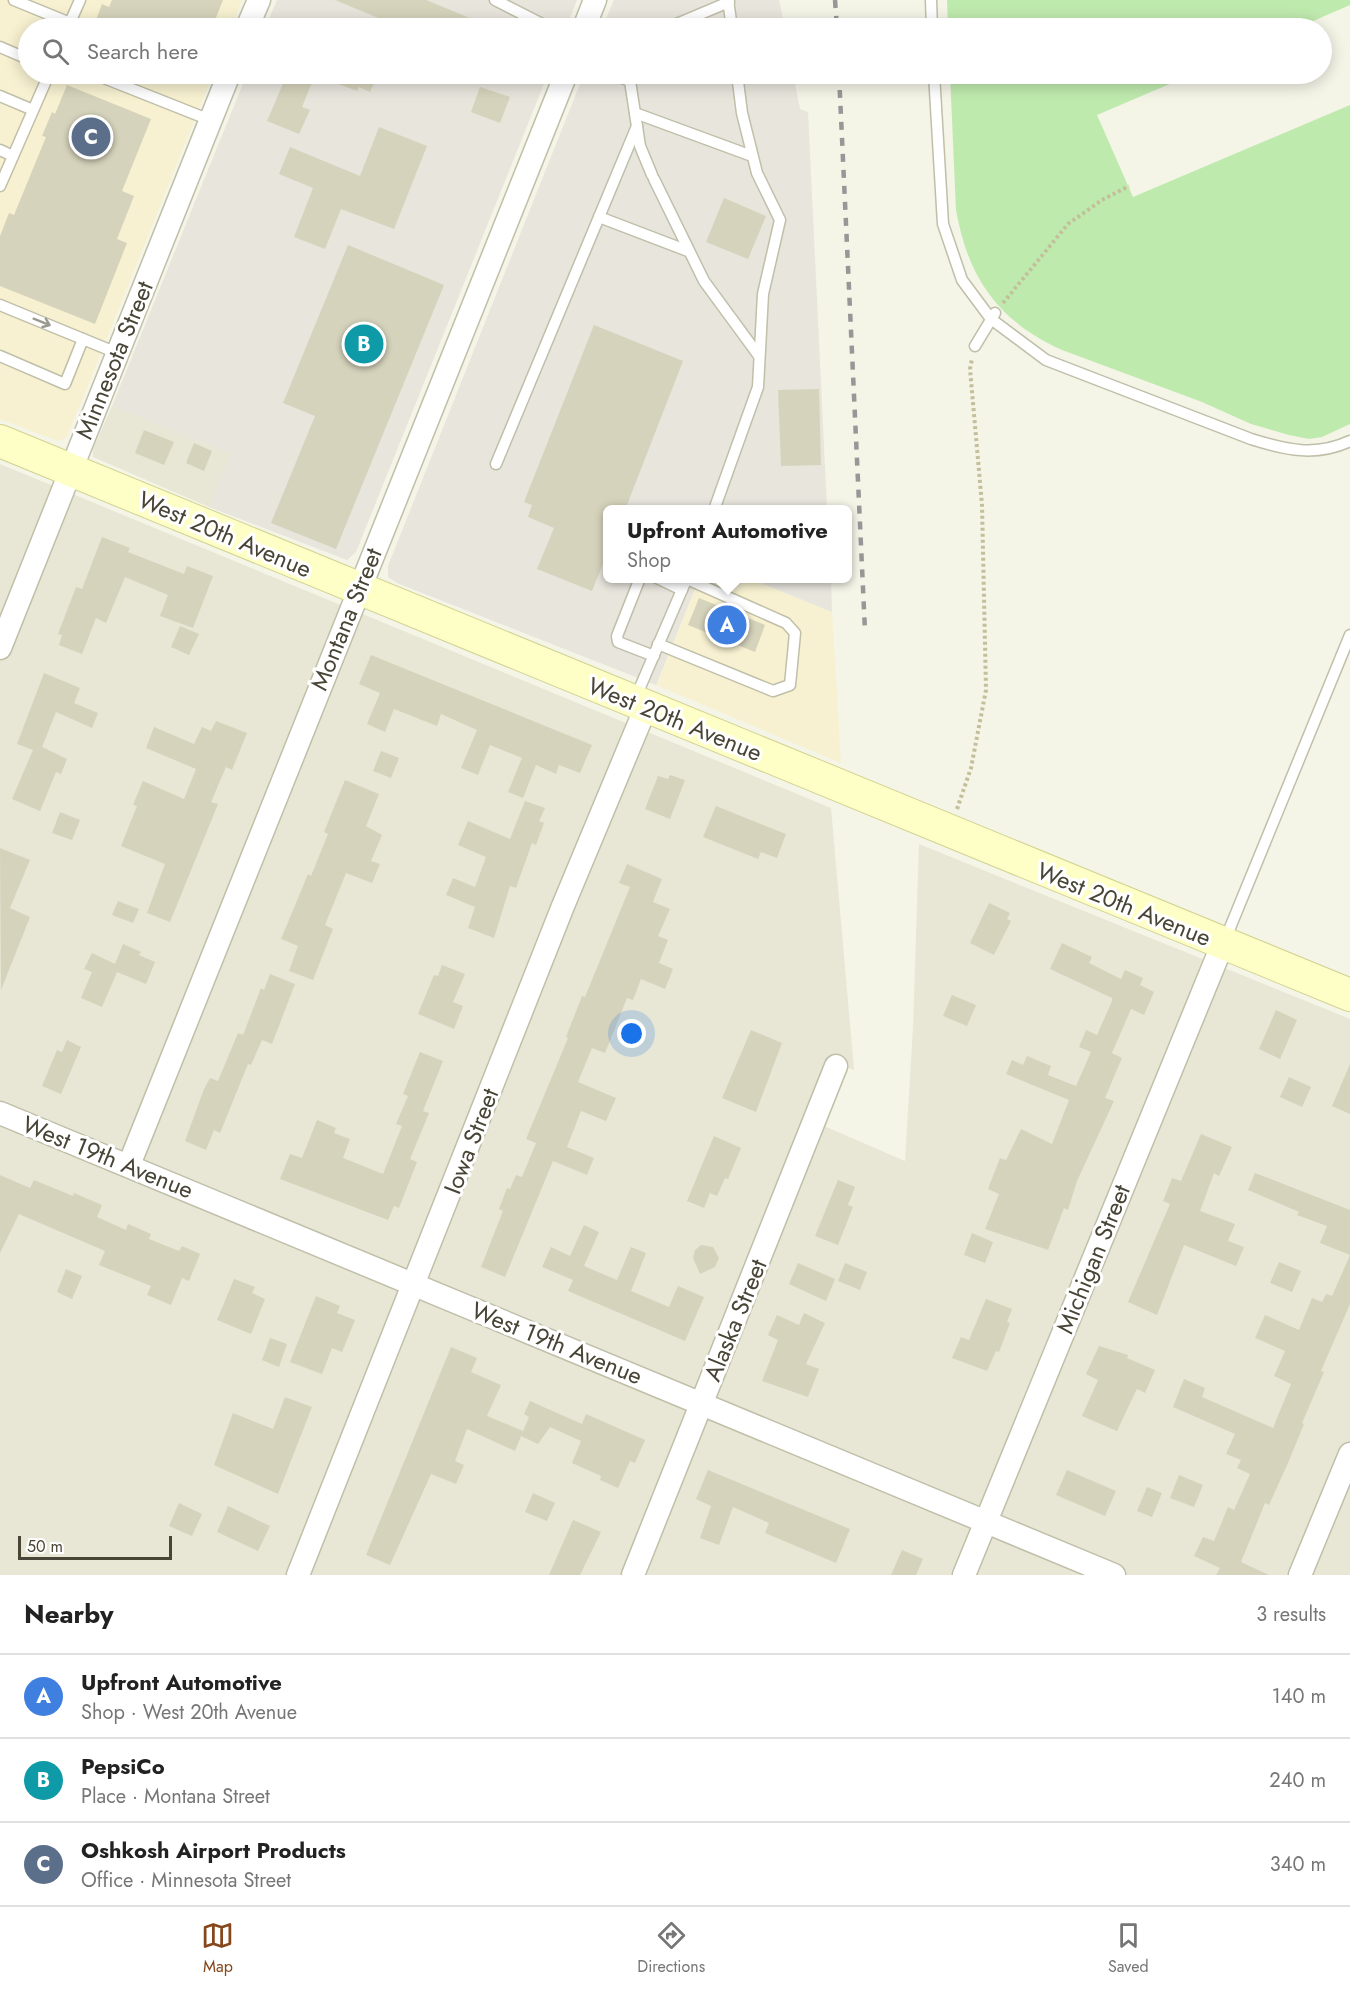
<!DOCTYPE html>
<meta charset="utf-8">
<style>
:root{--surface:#fff;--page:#f6f6f6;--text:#222;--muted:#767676;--line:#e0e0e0;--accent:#85471b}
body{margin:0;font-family:Jost,sans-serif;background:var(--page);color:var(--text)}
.scale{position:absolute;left:18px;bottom:15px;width:154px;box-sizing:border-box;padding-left:6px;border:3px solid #484536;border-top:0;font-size:16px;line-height:21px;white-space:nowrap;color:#484536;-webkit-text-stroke:4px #fff;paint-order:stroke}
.you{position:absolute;left:632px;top:1034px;width:21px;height:21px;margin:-15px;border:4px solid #fff;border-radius:50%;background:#1a73e8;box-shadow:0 0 0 9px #1a73e833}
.badge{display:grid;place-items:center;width:39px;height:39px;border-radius:50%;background:var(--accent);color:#fff;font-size:20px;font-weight:700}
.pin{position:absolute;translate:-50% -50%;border:3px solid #fff;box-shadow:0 2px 6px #0006}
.popup{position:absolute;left:603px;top:505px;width:249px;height:78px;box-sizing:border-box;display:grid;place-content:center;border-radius:9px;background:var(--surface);filter:drop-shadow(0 2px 4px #0005);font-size:20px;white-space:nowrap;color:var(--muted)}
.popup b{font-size:22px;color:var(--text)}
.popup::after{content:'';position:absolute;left:50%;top:100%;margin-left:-12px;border:12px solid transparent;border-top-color:var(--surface)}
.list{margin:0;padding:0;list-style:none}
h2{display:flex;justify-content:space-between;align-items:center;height:78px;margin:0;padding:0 24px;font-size:26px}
h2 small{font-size:20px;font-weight:400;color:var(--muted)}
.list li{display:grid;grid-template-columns:39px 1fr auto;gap:18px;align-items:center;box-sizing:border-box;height:84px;padding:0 24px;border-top:2px solid var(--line)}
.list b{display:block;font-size:22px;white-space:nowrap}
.list p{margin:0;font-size:20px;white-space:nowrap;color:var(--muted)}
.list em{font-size:20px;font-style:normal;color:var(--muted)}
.icon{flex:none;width:33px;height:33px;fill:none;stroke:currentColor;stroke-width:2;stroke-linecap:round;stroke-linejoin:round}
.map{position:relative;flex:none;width:1350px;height:1575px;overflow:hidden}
.search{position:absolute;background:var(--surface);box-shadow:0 3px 15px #0003;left:18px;right:18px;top:18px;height:66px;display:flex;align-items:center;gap:15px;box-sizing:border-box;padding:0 21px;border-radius:33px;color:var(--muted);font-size:22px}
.sheet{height:330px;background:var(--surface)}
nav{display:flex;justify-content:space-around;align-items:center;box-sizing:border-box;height:84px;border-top:2px solid var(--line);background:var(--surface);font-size:16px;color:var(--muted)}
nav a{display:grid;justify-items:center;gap:3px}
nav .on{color:var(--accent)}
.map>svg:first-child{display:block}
</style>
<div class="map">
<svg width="1350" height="1575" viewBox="0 0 1350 1575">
<rect width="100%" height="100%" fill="#f4f4e7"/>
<g fill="#e8e7d5">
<polygon points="112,406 231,454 209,507 93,457 93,449"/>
<polygon points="0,464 831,808 854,1070 826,1060 803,1117 905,1161 913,1028 919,844 1350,1019 1350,1575 0,1575"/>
</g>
<g fill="#f7f1d1">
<polygon points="0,0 242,0 231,28 28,28 28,74 213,74 84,395 66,438 58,441 0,419"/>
<polygon points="699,579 751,579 832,612 841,763 656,685"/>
</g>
<g fill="#e7e5dc">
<polygon points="277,0 577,0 566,28 265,28"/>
<polygon points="614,0 779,0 785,28 602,28"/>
<polygon points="247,74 548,74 356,552 347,560 209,507 231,454 112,406"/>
<polygon points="584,74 793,74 800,109 808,112 827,509 607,510 607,578 699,579 656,685 397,583 388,577 388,566"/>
<polygon points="751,579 831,579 832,612"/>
</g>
<g fill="#bfeaae">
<polygon points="947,0 1350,0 1350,5 1297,28 948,28"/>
<path d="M950 74H1193L1097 115 1133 197 1350 105V424L1322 437 1309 439 1289 435 1251 424 1202 402 1062 350C998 321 968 278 956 210Z"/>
</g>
<g fill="#d6d3bc">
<polygon points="112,0 223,0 212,28 110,28 95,23 102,4 109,7"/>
<polygon points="335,0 426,0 494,28 402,28"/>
<polygon points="287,74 378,74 370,92 359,87 357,91 315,75 302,107 310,110 299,134 267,121"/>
<polygon points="67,85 151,119 122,191 134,196 117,239 127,243 95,324 0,286 0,236 9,213 14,215 46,137 42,136 52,112 55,114"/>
<polygon points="480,87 510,97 500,123 471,112"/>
<polygon points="379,127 427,146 394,229 341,209 325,249 294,237 313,188 279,174 290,147 360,176"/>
<polygon points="724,198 766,216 748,259 706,242"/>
<polygon points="348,245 444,285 336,549 271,523 315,416 283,403"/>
<polygon points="594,325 683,361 625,510 607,510 607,554 592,591 537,569 554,528 528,517 532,505 524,502"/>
<polygon points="819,389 821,465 781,466 778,390"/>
<polygon points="144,430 174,442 164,465 135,453"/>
<polygon points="194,443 212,451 204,471 186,463"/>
<polygon points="102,537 130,548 128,552 184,574 187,566 213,576 193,628 160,616 168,595 125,577 106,623 96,618 82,654 59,645 62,635 58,634 76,587 82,589"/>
<polygon points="699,598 765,625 755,652 688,625"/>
<polygon points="180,626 199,634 189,655 171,647"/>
<polygon points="371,655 592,745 580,773 559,765 556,774 536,765 523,798 508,792 522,758 490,745 478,775 461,768 477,730 441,714 437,726 394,709 385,732 367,724 380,693 359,684"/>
<polygon points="44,673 80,688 74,703 98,713 92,728 56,712 42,747 67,759 61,774 56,772 40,811 12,799 33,750 17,744"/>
<polygon points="216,721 247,733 232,770 226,767 211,802 218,804 170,922 147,913 165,864 121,846 137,806 133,805 143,781 184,799 196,769 146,748 154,727 194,744 202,727 211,731"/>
<polygon points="381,751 399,758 391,778 373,771"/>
<polygon points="670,775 685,780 670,819 645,809 658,776 668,779"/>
<polygon points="345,780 379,794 366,826 382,835 371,861 380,864 372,883 346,873 325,925 333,929 313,980 289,971 298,946 281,939 308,874 311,876 328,834 324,832"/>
<polygon points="525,801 545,808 539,821 544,823 536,845 532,843 516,888 510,886 494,938 468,928 475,907 446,895 453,878 475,887 486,857 458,845 468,821 510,839"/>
<polygon points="716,806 786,834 777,858 761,852 758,859 703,837"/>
<polygon points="60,812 80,820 72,840 52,833"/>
<polygon points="0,848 30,860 10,908 30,917 1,990"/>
<polygon points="627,864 662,879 653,902 670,909 658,936 668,940 659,963 673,969 665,989 641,979 633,1000 627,998 605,1053 592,1048 578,1082 616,1098 606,1121 581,1111 567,1147 594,1158 587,1175 553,1161 505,1277 481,1267 503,1211 499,1209 507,1188 510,1189 516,1175 522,1177 536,1143 526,1139 568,1038 566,1037 582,996 585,997 630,887 619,883"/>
<polygon points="118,901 139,909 133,923 112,915"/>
<polygon points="989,903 1010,913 1007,919 1011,921 994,955 970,943"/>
<polygon points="1062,943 1092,957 1089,963 1121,979 1125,970 1143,978 1140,985 1154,992 1144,1015 1131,1009 1112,1053 1122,1058 1105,1098 1114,1101 1077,1181 1068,1210 1064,1208 1048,1250 985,1229 999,1194 988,1189 1000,1158 1006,1160 1021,1129 1052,1144 1069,1100 1006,1074 1012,1060 1023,1065 1027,1056 1051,1066 1048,1075 1076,1086 1091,1052 1079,1047 1086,1030 1097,1035 1112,1001 1112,998 1050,969"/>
<polygon points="123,944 141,952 139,955 155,962 146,984 117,972 102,1007 81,998 92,972 84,969 92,953 115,964"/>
<polygon points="442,965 465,974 453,1002 463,1006 454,1029 418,1014 434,975 438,976"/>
<polygon points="270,974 295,984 272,1044 262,1040 251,1065 248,1064 220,1133 214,1130 206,1150 185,1141 204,1089 210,1078 218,1081 238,1033 243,1035 261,988 264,990"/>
<polygon points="952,995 976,1005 967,1026 943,1016"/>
<polygon points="1276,1010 1297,1020 1280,1059 1259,1049"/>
<polygon points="751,1030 782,1043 756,1112 722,1098"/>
<polygon points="67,1040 81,1047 61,1094 42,1086 57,1050 62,1052"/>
<polygon points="420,1052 443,1061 423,1111 429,1113 410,1159 417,1162 399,1208 394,1206 388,1220 280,1179 290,1154 302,1158 317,1120 336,1128 334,1133 350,1139 343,1158 383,1174 402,1126 396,1124 408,1096 403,1094"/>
<polygon points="1350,1064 1350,1114 1332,1106"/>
<polygon points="1289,1077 1311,1087 1302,1107 1280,1097"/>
<polygon points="1201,1134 1232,1147 1219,1176 1214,1173 1200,1211 1235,1224 1228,1241 1244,1247 1236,1266 1184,1245 1157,1315 1128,1302 1170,1204 1163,1201 1172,1178 1181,1181"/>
<polygon points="714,1136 741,1148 728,1179 725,1178 717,1196 710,1193 704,1208 687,1201"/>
<polygon points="1255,1173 1350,1210 1350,1304 1321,1371 1324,1372 1302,1423 1304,1424 1288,1463 1269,1505 1265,1503 1241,1562 1269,1575 1216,1575 1220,1568 1194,1556 1203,1537 1214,1541 1228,1507 1234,1510 1250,1474 1237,1468 1241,1460 1226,1454 1235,1434 1173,1407 1184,1379 1205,1388 1202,1397 1273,1428 1291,1384 1274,1376 1285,1351 1255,1338 1265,1315 1299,1330 1312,1298 1322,1302 1326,1294 1332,1296 1350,1255 1320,1243 1327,1226 1297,1215 1299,1212 1248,1190"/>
<polygon points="0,1175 30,1188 34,1180 73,1196 74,1193 102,1205 97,1217 126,1230 128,1224 151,1234 149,1239 179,1251 182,1246 200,1254 189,1281 182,1278 171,1305 147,1295 151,1286 99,1265 105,1251 19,1214 0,1253"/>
<polygon points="838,1180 855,1187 848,1205 853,1207 838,1245 815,1236"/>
<polygon points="584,1225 599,1232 584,1266 617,1280 631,1247 646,1253 631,1291 669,1307 678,1286 704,1297 685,1341 568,1291 573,1280 542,1267 551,1247 570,1256"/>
<polygon points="972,1233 993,1242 985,1263 964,1255"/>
<polygon points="701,1245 713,1247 719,1258 715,1267 700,1274 693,1258 695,1250"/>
<polygon points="1279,1262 1301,1271 1292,1292 1270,1283"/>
<polygon points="798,1263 835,1279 826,1301 789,1284"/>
<polygon points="845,1263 867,1272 860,1290 838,1281"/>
<polygon points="66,1269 82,1276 72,1299 57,1292"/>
<polygon points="234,1279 255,1287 252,1293 265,1299 251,1334 217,1320"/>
<polygon points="316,1296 340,1306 337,1313 355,1320 342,1352 332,1348 322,1374 290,1362"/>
<polygon points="986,1299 1012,1309 1007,1322 1010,1323 999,1352 996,1351 987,1371 952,1358 961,1337 969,1340"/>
<polygon points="804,1313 825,1323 806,1364 819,1369 808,1397 762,1381 778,1340 768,1335 777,1315 799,1325"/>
<polygon points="270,1338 287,1344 279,1367 262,1360"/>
<polygon points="1099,1346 1128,1355 1127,1358 1155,1370 1145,1393 1137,1389 1134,1395 1117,1431 1082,1416 1098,1380 1086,1374"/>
<polygon points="451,1347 477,1358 471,1372 501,1385 487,1416 523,1431 515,1451 467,1429 455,1461 464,1465 456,1484 431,1474 390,1565 366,1555"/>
<polygon points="285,1397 312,1407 278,1494 214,1465 233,1413 273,1429"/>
<polygon points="530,1401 582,1424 586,1414 645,1440 635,1463 630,1461 618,1488 600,1480 601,1476 572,1463 581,1441 550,1427 538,1444 521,1436 529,1417 524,1414"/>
<polygon points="708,1470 850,1529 836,1563 765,1533 769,1523 733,1507 719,1545 700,1538 711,1506 696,1499"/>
<polygon points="1067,1470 1116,1491 1105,1516 1056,1495"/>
<polygon points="1179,1475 1203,1485 1194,1507 1170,1498"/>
<polygon points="1147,1487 1162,1493 1152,1517 1137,1511"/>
<polygon points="533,1493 555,1503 547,1521 525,1512"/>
<polygon points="179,1503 202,1514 192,1536 169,1526"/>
<polygon points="228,1506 270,1526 258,1551 217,1532"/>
<polygon points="573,1520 601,1532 580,1575 549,1575"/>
<polygon points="902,1550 923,1559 916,1575 891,1575"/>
</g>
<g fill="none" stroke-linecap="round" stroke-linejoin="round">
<defs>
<g id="service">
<polyline points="14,0 70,23"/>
<polyline points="495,0 550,28"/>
<polyline points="728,0 732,28"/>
<polyline points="931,0 932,28"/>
<polyline points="68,27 80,0"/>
<polyline points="667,28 729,2"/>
<polyline points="0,47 28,59"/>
<polyline points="94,74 210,120"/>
<polyline points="612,74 630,81 640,146 652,175"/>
<path d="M934 74 943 224 962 280 991 319 1046 360 1251 439C1286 450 1316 457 1350 441"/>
<polyline points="630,81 641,74"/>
<polyline points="0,96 33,110"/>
<polyline points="635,113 752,156"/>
<polyline points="0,150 13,156"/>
<polyline points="654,179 704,281 759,356"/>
<polyline points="0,186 49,74"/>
<polyline points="599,217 688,251"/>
<polyline points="0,305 117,353"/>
<polyline points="975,346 995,313"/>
<polyline points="0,356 65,384 83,339"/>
<polyline points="496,464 637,126"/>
<polyline points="714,510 758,387 763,294 780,220 757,173 742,113 737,74"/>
<polyline points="640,578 617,636 618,642 654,656"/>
<polyline points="657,578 682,590"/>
<polyline points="658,644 773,691 790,685 795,633 786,623 687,579"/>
<polyline points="635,699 687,578"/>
<polyline points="1225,940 1350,635"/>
</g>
<g id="minor">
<polyline points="247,28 259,0"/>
<polyline points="584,28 595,0"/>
<polyline points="0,648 229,74"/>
<polyline points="0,1113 1114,1575"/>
<polyline points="129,1165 566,74"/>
<polyline points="298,1575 563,906 646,707"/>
<polyline points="633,1575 836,1066"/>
<polyline points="964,1575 1223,943"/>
<polyline points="1300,1575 1350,1454"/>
</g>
<polyline id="secondary" points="0,441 1350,995"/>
</defs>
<use href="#service" stroke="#c0bfa9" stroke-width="13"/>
<use href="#minor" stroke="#c0bfa9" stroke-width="25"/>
<use href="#secondary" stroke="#d3d393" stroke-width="34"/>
<g stroke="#c3bf9a" stroke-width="4" stroke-dasharray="3 3" stroke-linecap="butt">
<polyline points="1003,303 1068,224 1102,200 1129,186"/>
<polyline points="957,809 971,768 986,690 982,505 970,369 972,359"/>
</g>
<use href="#service" stroke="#fff" stroke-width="10"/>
<use href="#minor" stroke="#fff" stroke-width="22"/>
<use href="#secondary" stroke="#feffc6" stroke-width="32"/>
<g stroke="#979797" stroke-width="4.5" stroke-dasharray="8 8" stroke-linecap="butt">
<polyline points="835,0 837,28"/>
<polyline points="839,74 865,631"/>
</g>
</g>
<defs><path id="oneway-shaft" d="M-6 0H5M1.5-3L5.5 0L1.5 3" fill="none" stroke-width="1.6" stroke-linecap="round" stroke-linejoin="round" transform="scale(1.5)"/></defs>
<use stroke="#9a9990" href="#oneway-shaft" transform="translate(42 322) rotate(22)"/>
<g text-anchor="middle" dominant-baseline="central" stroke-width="6" stroke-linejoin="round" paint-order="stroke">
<g font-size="24" fill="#484536" stroke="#fff">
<text transform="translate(114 360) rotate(-68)">Minnesota Street</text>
<text transform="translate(225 534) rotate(23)">West 20th Avenue</text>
<text transform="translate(346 619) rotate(-68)">Montana Street</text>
<text transform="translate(675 719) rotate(22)">West 20th Avenue</text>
<text transform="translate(1124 904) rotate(22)">West 20th Avenue</text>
<text transform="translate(471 1141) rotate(-69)">Iowa Street</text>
<text transform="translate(108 1157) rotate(22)">West 19th Avenue</text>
<text transform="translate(1093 1259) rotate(-68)">Michigan Street</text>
<text transform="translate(735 1320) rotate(-68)">Alaska Street</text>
<text transform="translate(557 1343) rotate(22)">West 19th Avenue</text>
</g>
</g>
</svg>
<div class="scale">50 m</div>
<div class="you"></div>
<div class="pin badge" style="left:727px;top:625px;background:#3f7fe0">A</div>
<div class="popup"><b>Upfront Automotive</b>Shop</div>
<div class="pin badge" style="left:364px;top:344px;background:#0f9aa8">B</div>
<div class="pin badge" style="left:91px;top:137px;background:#5c6f8a">C</div>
<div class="search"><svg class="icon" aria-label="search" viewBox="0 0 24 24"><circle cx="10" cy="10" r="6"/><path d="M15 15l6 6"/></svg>Search here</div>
</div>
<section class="sheet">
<h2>Nearby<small>3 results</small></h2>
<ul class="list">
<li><span class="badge" style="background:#3f7fe0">A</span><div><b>Upfront Automotive</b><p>Shop · West 20th Avenue</p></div><em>140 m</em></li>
<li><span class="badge" style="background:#0f9aa8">B</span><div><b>PepsiCo</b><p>Place · Montana Street</p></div><em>240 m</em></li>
<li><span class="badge" style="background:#5c6f8a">C</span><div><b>Oshkosh Airport Products</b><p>Office · Minnesota Street</p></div><em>340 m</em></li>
</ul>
</section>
<nav>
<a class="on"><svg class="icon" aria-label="map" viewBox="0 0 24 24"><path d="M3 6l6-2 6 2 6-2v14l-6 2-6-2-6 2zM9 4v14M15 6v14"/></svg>Map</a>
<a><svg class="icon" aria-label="directions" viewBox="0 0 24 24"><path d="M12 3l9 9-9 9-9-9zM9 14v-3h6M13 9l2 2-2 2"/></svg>Directions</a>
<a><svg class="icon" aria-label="saved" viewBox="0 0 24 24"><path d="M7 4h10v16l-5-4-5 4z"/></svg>Saved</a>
</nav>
